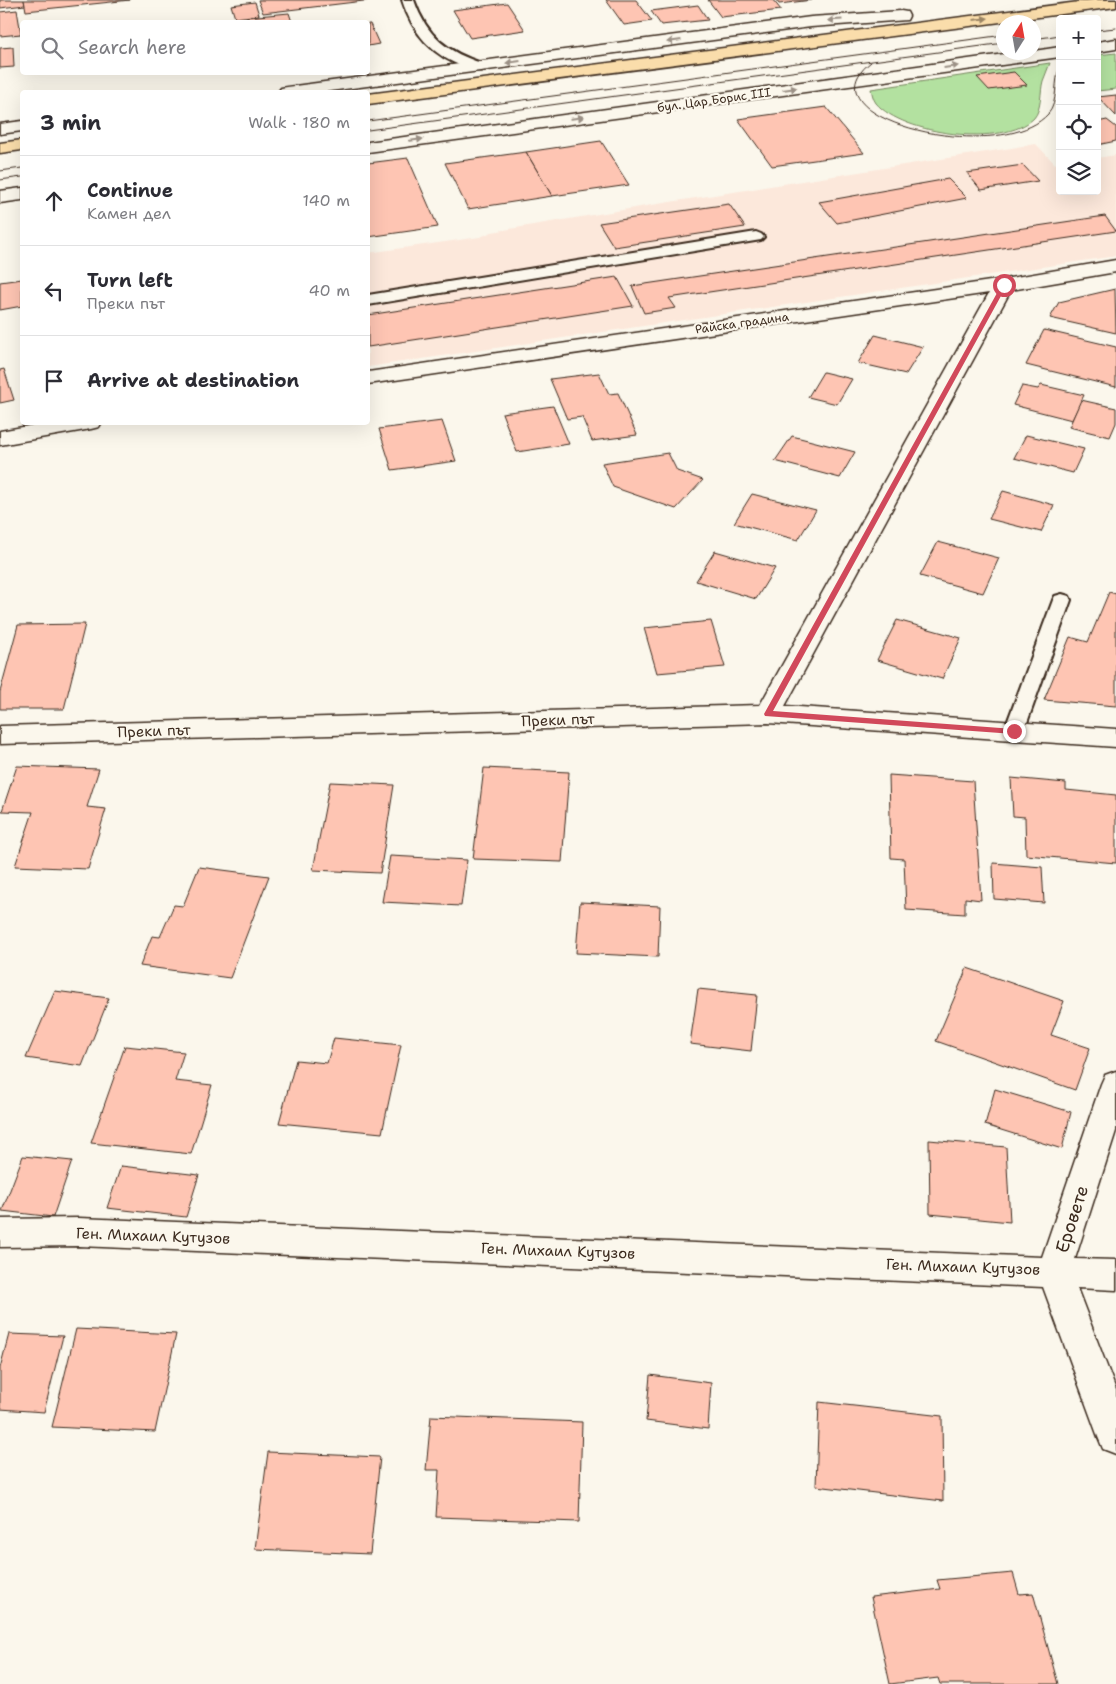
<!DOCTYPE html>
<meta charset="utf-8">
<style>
:root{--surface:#fff;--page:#f7f7f7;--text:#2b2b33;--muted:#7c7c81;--line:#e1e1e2}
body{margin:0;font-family:"Shantell Sans",sans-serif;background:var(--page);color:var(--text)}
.controls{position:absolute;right:15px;top:15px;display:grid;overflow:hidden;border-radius:5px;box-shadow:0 5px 20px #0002}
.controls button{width:45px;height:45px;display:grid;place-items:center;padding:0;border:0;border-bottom:1px solid var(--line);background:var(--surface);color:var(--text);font:25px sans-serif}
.compass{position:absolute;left:996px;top:15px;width:45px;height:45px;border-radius:50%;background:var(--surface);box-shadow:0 5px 20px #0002;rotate:11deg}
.stop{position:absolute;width:15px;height:15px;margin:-11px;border:4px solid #d1495b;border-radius:50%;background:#fff}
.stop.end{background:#d1495b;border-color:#fff;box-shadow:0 1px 5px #0008}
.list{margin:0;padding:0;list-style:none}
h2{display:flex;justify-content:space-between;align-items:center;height:65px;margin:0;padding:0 20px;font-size:21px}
h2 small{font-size:16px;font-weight:400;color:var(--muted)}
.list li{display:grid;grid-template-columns:32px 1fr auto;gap:15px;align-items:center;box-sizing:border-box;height:90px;padding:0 20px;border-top:1px solid var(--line)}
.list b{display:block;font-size:19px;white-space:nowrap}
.list p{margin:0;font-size:16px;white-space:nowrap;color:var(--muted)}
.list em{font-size:16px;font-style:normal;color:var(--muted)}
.icon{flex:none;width:28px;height:28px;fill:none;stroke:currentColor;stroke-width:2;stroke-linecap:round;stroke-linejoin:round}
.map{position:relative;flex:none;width:1116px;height:1684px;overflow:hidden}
.search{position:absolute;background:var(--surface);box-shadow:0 5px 20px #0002;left:20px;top:20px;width:350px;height:55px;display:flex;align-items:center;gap:12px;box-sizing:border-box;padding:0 18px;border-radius:5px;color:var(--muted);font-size:19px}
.panel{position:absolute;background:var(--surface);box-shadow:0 5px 20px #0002;left:20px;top:90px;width:350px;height:335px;border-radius:5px}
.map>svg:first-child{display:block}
</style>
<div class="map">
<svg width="1116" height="1684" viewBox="0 0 1116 1684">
<rect width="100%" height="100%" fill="#fbf7ec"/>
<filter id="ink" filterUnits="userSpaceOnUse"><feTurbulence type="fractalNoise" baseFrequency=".02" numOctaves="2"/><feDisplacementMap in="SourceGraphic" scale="10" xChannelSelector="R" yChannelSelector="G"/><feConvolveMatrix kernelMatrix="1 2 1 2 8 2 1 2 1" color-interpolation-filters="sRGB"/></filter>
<g filter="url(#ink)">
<polygon fill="#fce8db" points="1036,144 1055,164 1060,163 1060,191 1097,191 1097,158 1116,155 1116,256 368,367 368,253 480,237 492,232 670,202"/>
<g fill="#b3e1a0" stroke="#77865f">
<polygon points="1116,53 1116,89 1097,91 1097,55"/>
<path d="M1050 63C1048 69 1045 75 1043 81 1040 91 1042 109 1034 118 1004 148 903 135 876 103 873 99 872 93 871 89Z"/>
</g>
<g fill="#fec5b3" stroke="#3b2a1e">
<polygon points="0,0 24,0 25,5 0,8"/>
<polygon points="24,0 130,0 26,11"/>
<polygon points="258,0 372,0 263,13"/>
<polygon points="606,0 636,0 652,21 624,25"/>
<polygon points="708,0 773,0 781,10 721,17"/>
<polygon points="776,0 812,0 779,4"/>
<polygon points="255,2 259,15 235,18 231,5"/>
<polygon points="507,3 525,30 470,38 453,10"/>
<polygon points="698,5 708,20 661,25 651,11"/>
<polygon points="17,10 21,34 0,36 0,12"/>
<polygon points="289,13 292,22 249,22 247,17"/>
<polygon points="368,24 370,24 379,44 368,46"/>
<polygon points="13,47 14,67 0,68 0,48"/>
<polygon points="1014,72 1027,85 989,90 977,77"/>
<polygon points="1116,95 1116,116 1098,97"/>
<polygon points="826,107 864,153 772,166 738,119"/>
<polygon points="1107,120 1116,127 1116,141 1097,145 1097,122"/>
<polygon points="601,141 629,185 552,196 526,152"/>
<polygon points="526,152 552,196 468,209 445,163"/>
<polygon points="408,158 438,227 368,237 368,163"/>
<polygon points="1023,165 1038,181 981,190 967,173"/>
<polygon points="948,179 967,198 837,223 819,202"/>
<polygon points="729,204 745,227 614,247 599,223"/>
<polygon points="1105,216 1116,231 669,298 676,308 644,313 632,286"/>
<polygon points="617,277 633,306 368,347 368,315"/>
<polygon points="22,279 22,306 0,310 0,282"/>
<polygon points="1115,289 1116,333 1050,318 1059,302"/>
<polygon points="1044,330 1116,347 1116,387 1026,365"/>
<polygon points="875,335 923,347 906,374 858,363"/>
<polygon points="4,369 14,400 0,403 0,370"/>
<polygon points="823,372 852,379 837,404 808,397"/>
<polygon points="599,373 609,394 618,393 637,435 592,441 582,417 567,419 550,379"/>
<polygon points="1041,385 1084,395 1072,420 1013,405 1022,386 1038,389"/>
<polygon points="1081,400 1116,408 1116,423 1110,437 1069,427"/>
<polygon points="553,406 569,444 517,452 502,413"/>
<polygon points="442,421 456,461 392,470 379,429"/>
<polygon points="1026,435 1084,449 1073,473 1014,458"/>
<polygon points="792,436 855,452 840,478 775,461"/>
<polygon points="668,453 677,471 703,480 676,509 613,487 602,463"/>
<polygon points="1003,491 1054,505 1041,532 989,519"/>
<polygon points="752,494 816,510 798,540 734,523"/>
<polygon points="938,542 999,558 983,593 920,576"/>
<polygon points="715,551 775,568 756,599 696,581"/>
<polygon points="1109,592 1116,594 1116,706 1044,700 1070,637 1088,642"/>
<polygon points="897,620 961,638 942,679 877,660"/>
<polygon points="711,621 725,667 657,673 644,628"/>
<polygon points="85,624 64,709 0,709 0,692 18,625"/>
<polygon points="17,766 99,769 87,807 106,809 88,869 15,866 33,812 2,811"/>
<polygon points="484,768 569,772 562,862 473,859"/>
<polygon points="889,775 973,781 981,900 965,898 965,914 906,910 904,859 891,858"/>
<polygon points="1011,778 1066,783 1066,790 1116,795 1116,863 1026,855 1025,817 1013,816"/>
<polygon points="330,782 394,785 380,873 313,870"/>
<polygon points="390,856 467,860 461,906 382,902"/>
<polygon points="993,863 1042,867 1044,903 994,899"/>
<polygon points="199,867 269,876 230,978 140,966 152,936 160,937 174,905 183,906"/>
<polygon points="580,902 660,906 658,957 576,953"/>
<polygon points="967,968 1064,1001 1051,1035 1090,1048 1075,1090 936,1041"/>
<polygon points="698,989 757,995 751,1051 690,1044"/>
<polygon points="55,991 109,998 82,1066 26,1058"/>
<polygon points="334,1038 401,1045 382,1133 279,1123 296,1060 327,1063"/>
<polygon points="125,1046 184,1052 175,1081 212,1085 191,1154 91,1143"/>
<polygon points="995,1089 1071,1112 1062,1149 985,1125"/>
<polygon points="929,1140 1006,1147 1010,1222 930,1214"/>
<polygon points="23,1156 72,1161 53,1217 2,1211"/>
<polygon points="121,1166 199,1175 186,1217 107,1208"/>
<polygon points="76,1329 176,1334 155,1432 52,1427"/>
<polygon points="9,1334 63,1336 44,1412 0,1409 0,1368"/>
<polygon points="650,1375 711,1383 708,1429 646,1421"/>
<polygon points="819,1402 942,1416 943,1501 816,1486"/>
<polygon points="431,1416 582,1422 579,1522 436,1517 439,1470 426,1470"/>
<polygon points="268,1452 380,1457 370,1554 255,1549"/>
<polygon points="1013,1573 1019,1594 1033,1593 1058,1684 940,1684 938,1678 890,1684 871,1597 940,1589 937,1580"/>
</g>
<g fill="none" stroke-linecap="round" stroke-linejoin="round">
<defs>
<g id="lane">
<path d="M402 0H414C427 37 447 52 484 64L486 67 484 70C477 72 471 69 465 67 432 56 412 32 402 0Z"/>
<polygon points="756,232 761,234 764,237 761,240 368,305 368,295"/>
<polygon points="1062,594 1069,596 1071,600 1024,731 1021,736 1014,738 1007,736 1004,731 1053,600 1055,596"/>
</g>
<g id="street">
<polygon points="901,11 907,12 909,16 907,20 811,27 322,92 278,92 281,88 287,87 811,17"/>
<polygon points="1116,39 1116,49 1097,52 1097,42"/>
<polygon points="1060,47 1060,57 368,152 368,142 1019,52 1034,52 1034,51"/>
<polygon points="22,121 22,131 0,134 0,124"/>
<polygon points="22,188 22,200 0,203 0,191"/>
<polygon points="1116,260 1116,272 1011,290 785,706 1116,729 1116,747 768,723 0,744 0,726 760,705 989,293 368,384 368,372 1004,279"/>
<polygon points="51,422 102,422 99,427 91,429 0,445 0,431"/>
<polygon points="1116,1071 1116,1131 1075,1259 1116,1260 1116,1290 1077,1288 1116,1390 1116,1454 1103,1449 1098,1437 1043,1287 79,1246 0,1247 0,1219 79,1218 1042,1257 1101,1084 1105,1075"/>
</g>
<g id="primary">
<polygon points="1094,0 1116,0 1116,7 368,104 368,94"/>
<polygon points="22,140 22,150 0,153 0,143"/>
</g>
</defs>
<use href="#lane" stroke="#3b2a1e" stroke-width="4"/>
<use href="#street" stroke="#3b2a1e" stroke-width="3"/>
<use href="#primary" stroke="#3b2a1e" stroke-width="3"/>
<use href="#lane" fill="#fbf7ec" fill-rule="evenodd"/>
<use href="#street" fill="#fbf7ec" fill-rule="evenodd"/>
<use href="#primary" fill="#faddab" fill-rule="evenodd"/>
<g stroke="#3b2a1e" stroke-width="1">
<polyline points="1097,30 1116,28"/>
<polyline points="1034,39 1060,35"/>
<path d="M871 62C798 119 1000 167 1048 114 1059 102 1053 81 1060 67"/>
<polyline points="368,121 1004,35"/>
<polyline points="368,130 1004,43"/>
<polyline points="0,171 22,168"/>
<polyline points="0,180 22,177"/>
</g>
</g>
<defs><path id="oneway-solid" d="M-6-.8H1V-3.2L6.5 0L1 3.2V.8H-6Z" transform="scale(1.25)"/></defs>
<use fill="#9a8464" href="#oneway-solid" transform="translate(981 19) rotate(-7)"/>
<g fill="#9b9085">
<use href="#oneway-solid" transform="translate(835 20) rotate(176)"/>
<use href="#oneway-solid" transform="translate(674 41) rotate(172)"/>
<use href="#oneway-solid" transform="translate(513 62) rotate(172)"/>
<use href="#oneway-solid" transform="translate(951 67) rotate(-8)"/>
<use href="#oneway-solid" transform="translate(790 89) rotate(-8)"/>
<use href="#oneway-solid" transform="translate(577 118) rotate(-8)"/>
<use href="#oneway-solid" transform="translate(416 140) rotate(-8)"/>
</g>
</g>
<polygon fill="#d1495b" points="1002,284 1007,285 773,711 1014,729 1018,731 1014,734 765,716 764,714"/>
<g text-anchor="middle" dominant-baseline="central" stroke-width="4.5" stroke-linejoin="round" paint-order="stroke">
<g font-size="12" fill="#3b2a1e" stroke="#fbf7ec">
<text transform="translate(714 100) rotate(-8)">бул. Цар Борис III</text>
<text transform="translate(742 323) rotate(-8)">Райска градина</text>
</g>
<g font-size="15" fill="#3b2a1e" stroke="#fbf7ec">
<text transform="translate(558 720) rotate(-2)">Преки път</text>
<text transform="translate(154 731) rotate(-2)">Преки път</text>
<text transform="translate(153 1236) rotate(2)">Ген. Михаил Кутузов</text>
<text transform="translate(558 1251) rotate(2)">Ген. Михаил Кутузов</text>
<text transform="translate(963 1267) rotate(2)">Ген. Михаил Кутузов</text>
</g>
<g font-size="18" fill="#3b2a1e" stroke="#fbf7ec">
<text transform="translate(1072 1219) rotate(-72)">Еровете</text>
</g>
</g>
</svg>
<div class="controls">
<button>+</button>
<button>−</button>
<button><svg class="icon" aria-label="locate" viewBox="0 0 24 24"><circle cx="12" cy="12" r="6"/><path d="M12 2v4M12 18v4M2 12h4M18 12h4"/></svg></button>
<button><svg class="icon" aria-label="layers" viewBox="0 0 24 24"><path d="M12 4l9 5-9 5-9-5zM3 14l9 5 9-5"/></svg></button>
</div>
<svg class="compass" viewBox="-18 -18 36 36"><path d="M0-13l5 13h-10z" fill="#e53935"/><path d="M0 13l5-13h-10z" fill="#7c7c81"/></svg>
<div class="stop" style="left:1004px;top:285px"></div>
<div class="stop end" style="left:1014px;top:731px"></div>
<div class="search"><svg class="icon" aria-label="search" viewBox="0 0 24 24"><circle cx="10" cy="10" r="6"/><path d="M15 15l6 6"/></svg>Search here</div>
<section class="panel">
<h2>3 min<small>Walk · 180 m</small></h2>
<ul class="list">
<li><svg class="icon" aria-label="ahead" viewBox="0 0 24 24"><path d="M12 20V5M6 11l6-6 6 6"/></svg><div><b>Continue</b><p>Камен дел</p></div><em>140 m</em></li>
<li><svg class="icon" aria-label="left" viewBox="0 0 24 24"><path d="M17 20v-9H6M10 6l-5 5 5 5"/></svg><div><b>Turn left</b><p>Преки път</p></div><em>40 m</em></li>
<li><svg class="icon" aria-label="arrive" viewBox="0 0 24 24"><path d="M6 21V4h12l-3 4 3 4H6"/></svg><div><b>Arrive at destination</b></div></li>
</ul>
</section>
</div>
